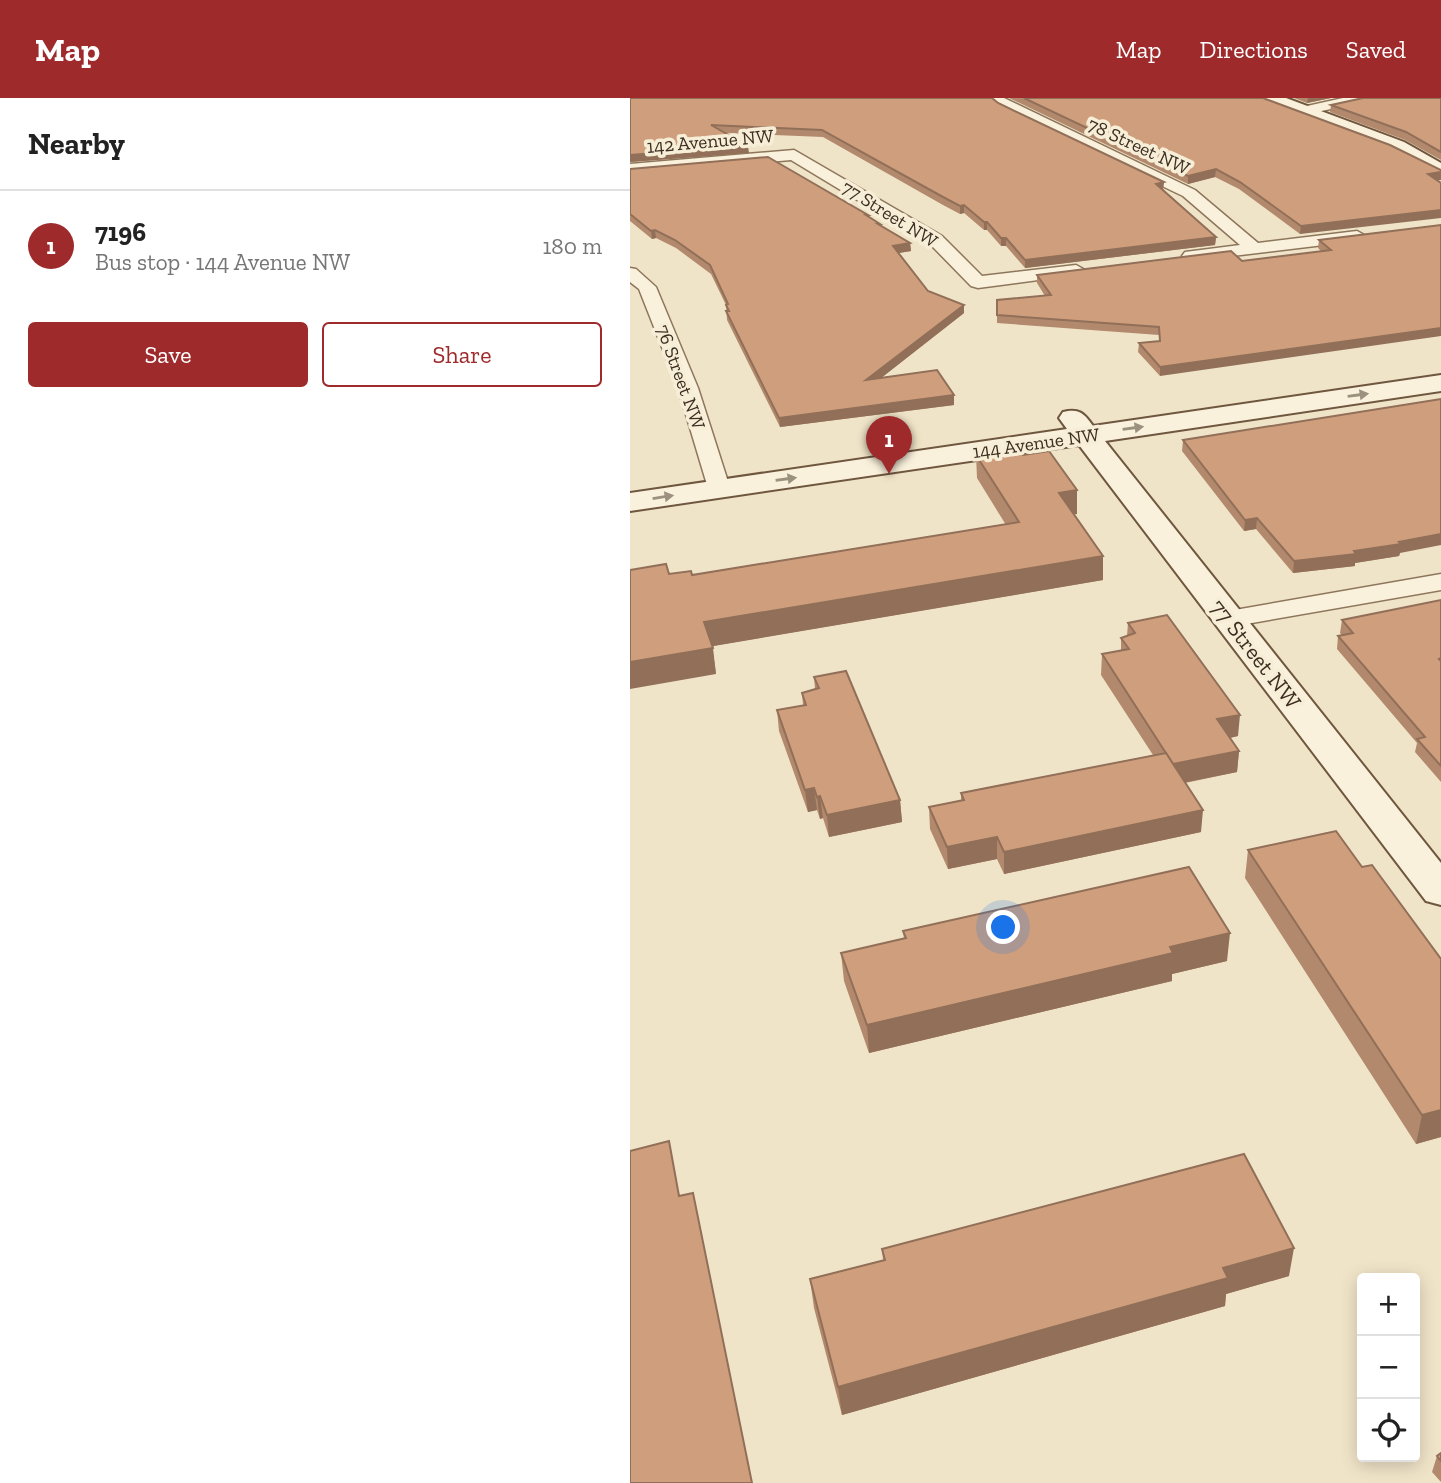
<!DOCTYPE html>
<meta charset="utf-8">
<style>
:root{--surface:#fff;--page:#f2f2f2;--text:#222;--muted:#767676;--line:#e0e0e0;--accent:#9e2a2b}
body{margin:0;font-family:"Zilla Slab",serif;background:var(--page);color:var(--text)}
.controls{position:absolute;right:21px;bottom:21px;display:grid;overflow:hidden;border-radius:7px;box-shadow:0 4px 18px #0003}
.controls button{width:63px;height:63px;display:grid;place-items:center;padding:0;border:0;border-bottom:2px solid var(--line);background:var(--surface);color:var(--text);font:35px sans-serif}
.you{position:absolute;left:374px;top:830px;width:24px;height:24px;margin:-18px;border:5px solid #fff;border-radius:50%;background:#1a73e8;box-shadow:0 0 0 10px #1a73e833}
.badge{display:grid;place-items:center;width:46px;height:46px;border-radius:50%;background:var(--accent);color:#fff;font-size:23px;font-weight:700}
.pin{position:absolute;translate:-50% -58px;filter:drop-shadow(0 2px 4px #0008)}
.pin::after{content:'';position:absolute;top:37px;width:24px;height:21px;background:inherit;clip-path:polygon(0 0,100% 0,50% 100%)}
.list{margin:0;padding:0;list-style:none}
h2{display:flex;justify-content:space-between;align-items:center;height:91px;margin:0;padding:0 28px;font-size:30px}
h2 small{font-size:23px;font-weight:400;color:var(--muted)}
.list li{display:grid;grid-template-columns:46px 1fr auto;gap:21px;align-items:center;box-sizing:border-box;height:112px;padding:0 28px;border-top:2px solid var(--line)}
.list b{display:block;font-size:26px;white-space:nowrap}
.list p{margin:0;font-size:23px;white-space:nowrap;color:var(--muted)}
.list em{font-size:23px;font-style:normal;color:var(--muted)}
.actions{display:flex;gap:14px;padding:21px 28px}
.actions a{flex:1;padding:16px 0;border:2px solid var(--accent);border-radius:7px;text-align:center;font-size:24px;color:var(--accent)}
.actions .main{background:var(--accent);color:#fff}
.icon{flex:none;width:38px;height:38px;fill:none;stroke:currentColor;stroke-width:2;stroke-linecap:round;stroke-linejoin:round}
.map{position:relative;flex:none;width:811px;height:1385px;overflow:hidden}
header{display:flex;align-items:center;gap:42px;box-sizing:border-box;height:98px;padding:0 35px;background:var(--accent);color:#fff}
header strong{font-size:33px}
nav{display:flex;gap:38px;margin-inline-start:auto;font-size:24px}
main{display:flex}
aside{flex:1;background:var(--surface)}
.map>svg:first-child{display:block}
</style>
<header>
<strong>Map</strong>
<nav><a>Map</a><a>Directions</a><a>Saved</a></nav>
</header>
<main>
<aside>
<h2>Nearby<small></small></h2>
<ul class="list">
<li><span class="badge">1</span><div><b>7196</b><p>Bus stop · 144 Avenue NW</p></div><em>180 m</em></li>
</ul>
<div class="actions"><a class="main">Save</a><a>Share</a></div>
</aside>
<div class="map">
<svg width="811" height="1385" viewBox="0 0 811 1385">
<rect width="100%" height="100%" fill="#f0e4c8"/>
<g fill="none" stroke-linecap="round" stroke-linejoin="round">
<defs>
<g id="street">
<polygon points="358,0 374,0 565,92 628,145 727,133 736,138 727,143 561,163 555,162 552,158 555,154 610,147 553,98 369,10"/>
<polygon points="713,0 740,0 738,3 673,17 666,13 668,10"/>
<polygon points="164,52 312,138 352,178 446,167 455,172 446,177 348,190 341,188 300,146 161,62 0,76 0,66"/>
<polygon points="0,170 6,171 26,189 68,290 100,390 97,395 81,395 78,390 48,290 9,191 0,184"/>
<polygon points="811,476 811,492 599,529 590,526 586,521 590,516 599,513"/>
</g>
<g id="secondary">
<polygon points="630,0 656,0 774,44 811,65 811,79 760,52 632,4"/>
<path d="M811 277V293L475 343 811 765V807L796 803 449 347 0 413V395L437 331 429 320 433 314C449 310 454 315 463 328Z"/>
</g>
</defs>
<use href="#street" stroke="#8d765c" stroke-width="3"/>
<use href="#secondary" stroke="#6f573f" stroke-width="4"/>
<use href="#street" fill="#faf1dc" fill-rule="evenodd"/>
<use href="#secondary" fill="#faf1dc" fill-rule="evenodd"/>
</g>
<g fill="#b2896c">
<polygon points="0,0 368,5 534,84 533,91 586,139 585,147 395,170 376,148 371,148 357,132 354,132 334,115 330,116 313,107 193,39 95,35 119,55 0,64"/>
<polygon points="379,0 633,0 811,72 811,82 807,82 670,136 609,91 585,79 558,86"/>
<polygon points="664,0 701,0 677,5"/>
<polygon points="811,0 811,62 775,42 700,14 701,7"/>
<polygon points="0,71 238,119 250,127 280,145 281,153 268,155 298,193 334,215 251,280 324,297 324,307 150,329 97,222 96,207 81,176 46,150 26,140 22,141 0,123"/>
<polygon points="811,127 530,278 508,254 509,245 529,243 529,237 367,225 367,202 415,198 407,185 407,177 612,163 691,153 688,150 689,142"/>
<polygon points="553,342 770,455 769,458 725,465 725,468 663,475 626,431 614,433 552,353"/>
<polygon points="346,357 393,357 447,392 447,416 444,416 473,482 82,548 86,576 39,476 62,477 376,427 347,380"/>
<polygon points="811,502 811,684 785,654 787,645 707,551 708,538 712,537 710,535 712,522"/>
<polygon points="498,525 608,638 600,640 609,653 607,674 555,685 571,734 374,776 367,761 318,771 300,731 299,709 331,702 331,695 523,657 471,577 472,556 491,553 491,540 497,538"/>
<polygon points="184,579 270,702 272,724 199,739 193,720 190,721 187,712 178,714 149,633 147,612 173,607 172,595 185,591"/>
<polygon points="618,752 732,769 811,861 811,1039 786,1046 615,780"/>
<polygon points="273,833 597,863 542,876 542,883 239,955 214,883 211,855 274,841"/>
<polygon points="252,1151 659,1178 596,1196 595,1208 212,1317 184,1210 180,1181 253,1162"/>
<polygon points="811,1355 811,1384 802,1374 807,1358"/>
</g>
<g fill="#916f58">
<polygon points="678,0 701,0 677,5"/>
<polygon points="118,48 119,55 0,64 0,57"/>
<polygon points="586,71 585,79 558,86 558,78"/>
<polygon points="811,74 811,82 797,83 798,76"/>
<polygon points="534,84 533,91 526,86"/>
<polygon points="334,107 334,115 330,116 330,108"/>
<polygon points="811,112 811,120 670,136 671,128"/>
<rect x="354" y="124" width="3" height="8"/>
<polygon points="25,132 26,140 22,141 21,133"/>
<polygon points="586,139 585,147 395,170 395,162"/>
<rect x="371" y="140" width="5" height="8"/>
<polygon points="280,145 281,153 263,156 263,148"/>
<polygon points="334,207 334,215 237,291 236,282"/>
<polygon points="811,230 811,238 530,278 530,269"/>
<polygon points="324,297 324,307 150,329 149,320"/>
<polygon points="447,392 447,416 429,419 429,395"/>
<polygon points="627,420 626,431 614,433 615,422"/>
<polygon points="811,436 811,447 770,455 769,458 725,465 725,468 663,475 664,463 724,453"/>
<polygon points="473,458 473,482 78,549 74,524"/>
<polygon points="83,550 86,576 0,591 0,564"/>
<polygon points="610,617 608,638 585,643 587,621"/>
<polygon points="609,653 607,674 542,687 543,666"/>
<polygon points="184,690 187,712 178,714 175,692"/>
<polygon points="190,698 193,720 190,721 187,699"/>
<polygon points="270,702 272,724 199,739 197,717"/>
<polygon points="573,712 571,734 374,776 374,754"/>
<polygon points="367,739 367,761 318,771 317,749"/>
<polygon points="600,835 597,863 542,876 542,883 239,955 237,927 540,849"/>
<polygon points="811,1012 811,1039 786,1046 792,1017"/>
<polygon points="664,1150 659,1178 596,1196 595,1208 212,1317 208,1289 593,1170"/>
</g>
<g fill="#cf9f7d" stroke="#916f58" stroke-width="2">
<polygon points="0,0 362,0 368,5 534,84 526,86 586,139 395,162 376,140 371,140 357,124 354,124 334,107 330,108 313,99 192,32 81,27 118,48 0,57"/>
<polygon points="394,0 633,0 760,47 811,72 811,74 798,76 811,85 811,112 671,128 610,84 586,71 558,78"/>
<polygon points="733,0 811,0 811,54 776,34 701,7"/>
<polygon points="138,59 238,117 236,117 250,126 248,126 280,145 263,148 298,193 334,207 236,282 307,272 324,297 149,320 96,213 99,213 96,207 98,206 80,167 45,142 25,132 21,133 0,116 0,71"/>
<polygon points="811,127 811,230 530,269 509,245 530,243 529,229 367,217 367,202 421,197 407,177 601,153 612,163 701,152 689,142"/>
<polygon points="811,301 811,436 769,444 771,446 724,453 726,456 664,463 627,420 615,422 553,342"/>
<polygon points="388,351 393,357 419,353 447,392 429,395 473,458 74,524 83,550 0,564 0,472 36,466 39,476 61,473 62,477 389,424 346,357"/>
<polygon points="811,502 811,560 809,561 811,563 811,668 787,641 795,639 708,538 723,535 712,522"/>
<polygon points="537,517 610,617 587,621 609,653 543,666 472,556 499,551 491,540 505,535 498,525"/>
<polygon points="216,573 270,702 197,717 190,698 187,699 184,690 175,692 147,612 176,607 172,595 189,590 184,579"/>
<polygon points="536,655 573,712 374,754 367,739 317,749 299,709 334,702 331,695"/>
<polygon points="706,733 732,769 742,767 811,861 811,1012 792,1017 618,752"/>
<polygon points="559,769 600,835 540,849 543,855 237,927 211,855 276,840 273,833"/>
<polygon points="39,1043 49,1098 63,1095 122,1385 0,1385 0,1053"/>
<polygon points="614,1056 664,1150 593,1170 598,1180 208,1289 180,1181 255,1162 252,1151"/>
<polygon points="811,1355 811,1363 807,1358"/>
</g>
<defs><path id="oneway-solid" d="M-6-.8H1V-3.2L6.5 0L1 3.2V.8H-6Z" transform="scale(1.75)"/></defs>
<g fill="#9c907e">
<use href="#oneway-solid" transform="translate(728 297) rotate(-8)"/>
<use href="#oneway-solid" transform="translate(503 330) rotate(-8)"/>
<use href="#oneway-solid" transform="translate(156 381) rotate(-8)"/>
<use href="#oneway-solid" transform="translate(33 399) rotate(-9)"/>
</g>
<g text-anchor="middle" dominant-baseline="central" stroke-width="7" stroke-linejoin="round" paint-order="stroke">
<g font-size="19" fill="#3d2e20" stroke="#f7eed8">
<text transform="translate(80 43) rotate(-5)">142 Avenue NW</text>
<text transform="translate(509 48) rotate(25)">78 Street NW</text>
<text transform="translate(260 116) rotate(32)">77 Street NW</text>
<text transform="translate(51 279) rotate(70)">76 Street NW</text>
<text transform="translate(406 345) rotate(-8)">144 Avenue NW</text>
</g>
<g font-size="23" fill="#3d2e20" stroke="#f7eed8">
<text transform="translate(626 556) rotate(52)">77 Street NW</text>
</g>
</g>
</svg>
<div class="controls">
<button>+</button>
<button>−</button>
<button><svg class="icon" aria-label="locate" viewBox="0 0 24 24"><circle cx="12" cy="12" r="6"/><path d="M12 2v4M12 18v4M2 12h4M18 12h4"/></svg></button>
</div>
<div class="you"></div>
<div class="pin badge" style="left:259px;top:376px">1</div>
</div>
</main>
